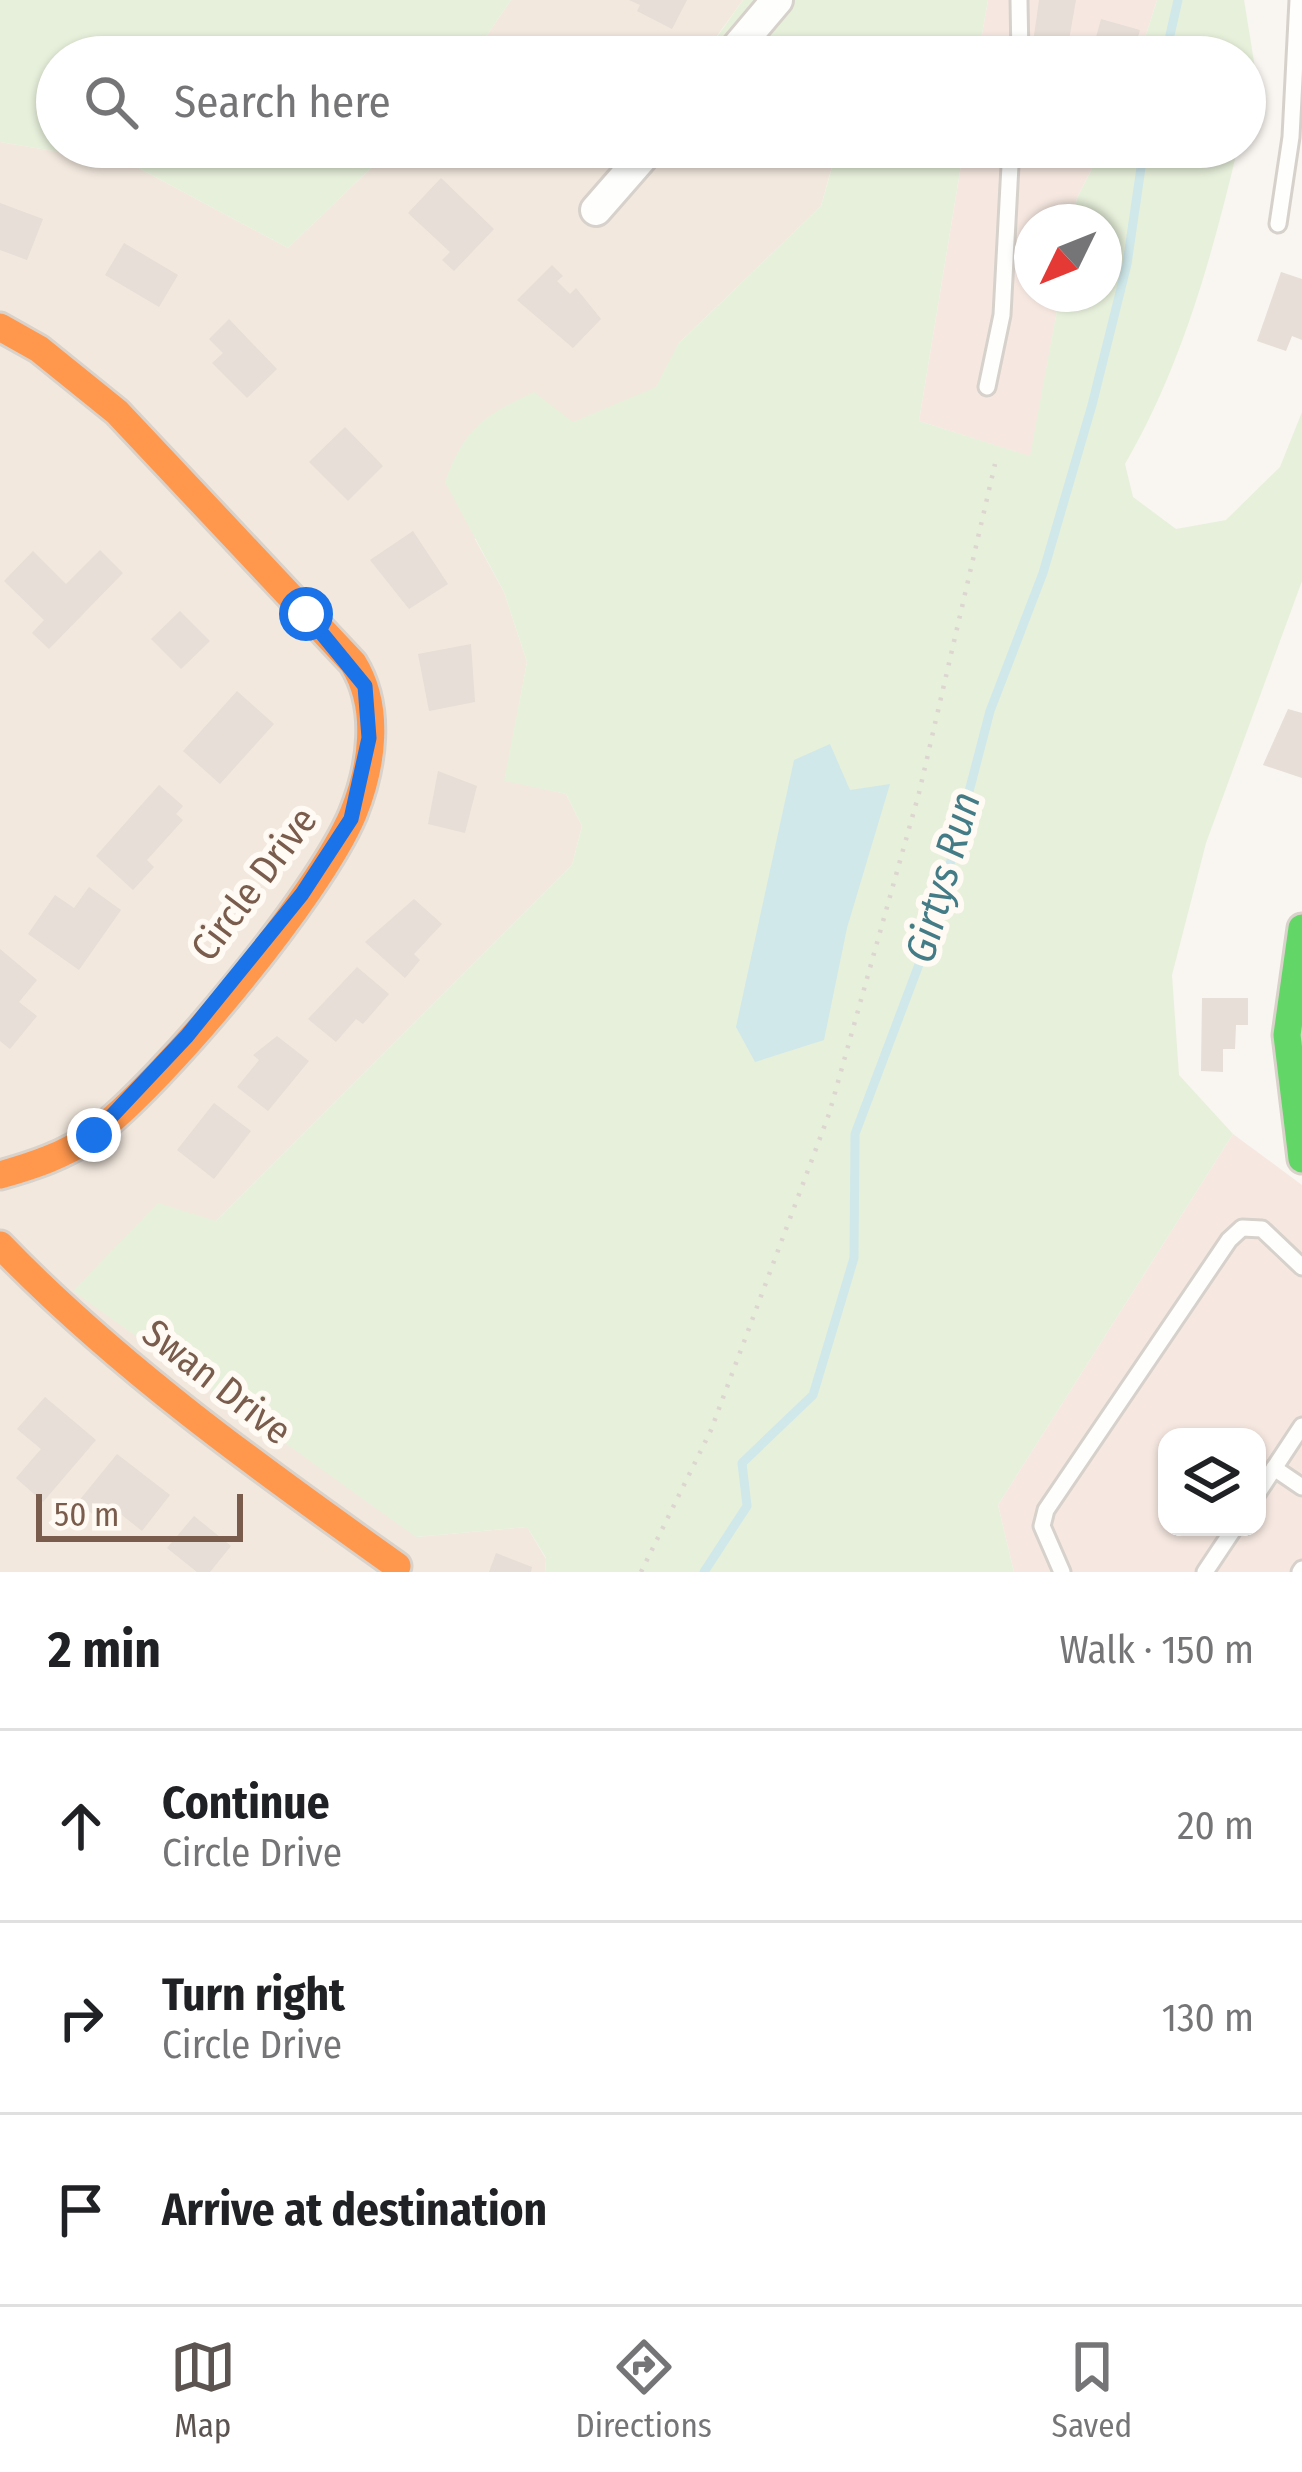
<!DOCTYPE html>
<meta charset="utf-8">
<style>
:root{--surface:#fff;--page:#f2f2f2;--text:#202124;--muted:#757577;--line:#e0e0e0;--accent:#5c5450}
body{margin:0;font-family:"Fira Sans Condensed",sans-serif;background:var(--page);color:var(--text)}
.controls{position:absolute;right:36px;bottom:36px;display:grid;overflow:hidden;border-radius:24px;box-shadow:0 3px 9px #0004}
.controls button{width:108px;height:108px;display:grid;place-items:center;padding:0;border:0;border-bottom:3px solid var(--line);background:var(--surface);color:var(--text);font:60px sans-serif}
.compass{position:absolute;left:1014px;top:204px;width:108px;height:108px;border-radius:50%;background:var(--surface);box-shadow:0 3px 9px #0004;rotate:227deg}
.scale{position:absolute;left:36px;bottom:30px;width:207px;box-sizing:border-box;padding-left:12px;border:6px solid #7a5c4d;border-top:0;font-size:33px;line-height:42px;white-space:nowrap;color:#7a5c4d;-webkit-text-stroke:9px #fffaf3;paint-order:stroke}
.stop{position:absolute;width:36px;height:36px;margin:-27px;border:9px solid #1a73e8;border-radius:50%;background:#fff}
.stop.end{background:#1a73e8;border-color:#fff;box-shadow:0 3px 12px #0008}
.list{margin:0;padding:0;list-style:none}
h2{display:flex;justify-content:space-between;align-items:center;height:156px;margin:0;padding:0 48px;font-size:51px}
h2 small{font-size:39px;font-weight:400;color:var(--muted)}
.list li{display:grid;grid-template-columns:78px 1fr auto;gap:36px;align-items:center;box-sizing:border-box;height:192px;padding:0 48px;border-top:3px solid var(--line)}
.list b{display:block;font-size:45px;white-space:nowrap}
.list p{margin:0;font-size:39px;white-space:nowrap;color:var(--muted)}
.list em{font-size:39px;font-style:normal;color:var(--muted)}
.icon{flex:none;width:66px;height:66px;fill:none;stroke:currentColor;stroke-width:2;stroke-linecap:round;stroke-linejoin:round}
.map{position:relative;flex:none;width:1302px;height:1572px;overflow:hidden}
.search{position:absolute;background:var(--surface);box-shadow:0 3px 9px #0004;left:36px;right:36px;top:36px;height:132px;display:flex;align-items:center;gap:30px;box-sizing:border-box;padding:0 42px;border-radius:66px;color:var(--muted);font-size:45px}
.sheet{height:732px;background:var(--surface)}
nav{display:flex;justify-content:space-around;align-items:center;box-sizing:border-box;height:168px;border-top:3px solid var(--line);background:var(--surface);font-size:33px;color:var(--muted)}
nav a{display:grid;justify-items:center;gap:6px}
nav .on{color:var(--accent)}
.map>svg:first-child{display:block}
</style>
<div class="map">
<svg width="1302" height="1572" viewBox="0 0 1302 1572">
<rect width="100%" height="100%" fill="#f9f5f0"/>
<g fill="#f2e8de">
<polygon points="511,0 743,0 714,40 732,57 472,57"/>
<polygon points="0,142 131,164 288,248 393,147 831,147 836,152 821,206 679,343 656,388 572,423 475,539 504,592 527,662 505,780 566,794 582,826 572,865 215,1222 416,1537 527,1527 546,1559 545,1572 0,1572"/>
</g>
<g fill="#f6e8e1" fill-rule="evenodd">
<polygon points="988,0 1157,0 1139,57 978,57"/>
<polygon points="964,147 1103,147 1077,198 1073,222 1032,222 1032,294 1060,294 1031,457 919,421"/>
<path d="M1233 1134 1302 1185V1572H1014L998 1505ZM1167 1437H1257V1527H1167Z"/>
</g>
<g fill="#e7f0db">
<polygon points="0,0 511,0 472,57 57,57 57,147 393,147 288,248 131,164 0,142"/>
<polygon points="743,0 988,0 978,57 732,57 714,41"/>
<polygon points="1157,0 1244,0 1256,74 1245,120 1245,57 1139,57"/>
<path d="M831 147H964L919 421 1030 456 1060 294H1104V222H1073L1077 198 1103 147H1238C1212 256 1182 366 1125 464L1133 497 1176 529 1226 520 1280 467 1302 412V581L1206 843 1172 975 1179 1075 1233 1134 998 1505 1014 1572H545L546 1558 527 1527 416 1537 73 1291 158 1203 216 1221 572 865 582 826 566 794 504 781 527 662 504 592 445 482C465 428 483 416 534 392L573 422 656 387 678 344 821 206 836 153Z"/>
</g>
<polygon fill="#d0e8ea" points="830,744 850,790 890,784 847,928 824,1040 755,1062 736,1027 794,760"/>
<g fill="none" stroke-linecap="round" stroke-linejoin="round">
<g stroke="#d0e8ea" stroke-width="9">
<polyline points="1165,57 1178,0"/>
<polyline points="704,1572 747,1506 742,1463 813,1395 854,1258 855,1134 935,922 990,711 1043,573 1092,405 1127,264 1144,147"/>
</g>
</g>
<g fill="#e6ded7">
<polygon points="629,0 687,0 672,29 637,11 640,5"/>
<polygon points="1039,0 1076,0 1066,57 1031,57"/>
<polygon points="1101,19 1140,30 1132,57 1093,48"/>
<polygon points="441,178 494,229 454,271 442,260 450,252 408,213"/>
<polygon points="0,203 43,219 27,260 0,250"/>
<polygon points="124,243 178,275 159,307 105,275"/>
<polygon points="552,265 563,276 557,281 570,294 576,288 601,319 573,348 517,300"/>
<polygon points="1281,272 1302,279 1302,340 1292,336 1286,351 1257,341"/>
<polygon points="229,319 277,369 247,398 212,363 223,353 209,339"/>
<polygon points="345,427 383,466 348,501 309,462"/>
<polygon points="413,531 448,584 409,609 370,560"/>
<polygon points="100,550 123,573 49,649 32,633 44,620 4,581 33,551 66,584"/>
<polygon points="180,611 210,641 181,669 151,639"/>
<polygon points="471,644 475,702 429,711 418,654"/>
<polygon points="237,691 274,724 220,784 183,751"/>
<polygon points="1288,709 1302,713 1302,778 1263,765"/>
<polygon points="438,771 477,786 465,833 428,824"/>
<polygon points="159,785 183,806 176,814 183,820 147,860 154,867 133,890 96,856"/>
<polygon points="89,887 121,910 79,970 28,934 55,895 74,908"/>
<polygon points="414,899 442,924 414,954 420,960 405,978 365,942"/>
<polygon points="0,949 37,980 19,1002 37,1016 10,1049 0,1041"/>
<polygon points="357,967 389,994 363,1024 356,1019 336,1042 308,1019"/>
<polygon points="1202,998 1248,998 1248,1025 1236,1025 1235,1049 1223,1049 1223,1072 1201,1071"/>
<polygon points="277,1036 309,1061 268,1111 237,1087 259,1060 253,1055"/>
<polygon points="214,1103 251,1131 214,1179 177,1150"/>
<polygon points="45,1397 96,1440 43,1502 16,1478 41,1449 17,1429"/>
<polygon points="117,1454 170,1495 142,1531 112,1507 101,1521 78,1502"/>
<polygon points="194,1516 231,1546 210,1572 197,1572 167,1548"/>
<polygon points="496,1553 532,1567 531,1572 489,1572"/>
</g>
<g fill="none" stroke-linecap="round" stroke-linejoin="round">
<defs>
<g id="lane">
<polyline points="1019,0 1020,57"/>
<polyline points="1278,224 1291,137 1298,0"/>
<polyline points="987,387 1002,315 1011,147"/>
<polyline points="1274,1468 1302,1487"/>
<polyline points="1257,1494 1302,1426"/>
<polyline points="1062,1572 1042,1526 1046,1510 1229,1240 1242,1228 1262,1229 1302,1267"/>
<polyline points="1205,1572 1235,1527"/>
<polyline points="1300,1572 1302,1569"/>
</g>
<g id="street">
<polyline points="729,57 777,0"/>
<polyline points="596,210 651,147"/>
</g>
<polyline id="fast" points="1302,928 1287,1035 1302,1159"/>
<g id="slow">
<path d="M0 327 39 349 117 412 353 663C381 708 372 767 353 814 319 895 164 1082 93 1135 66 1155 32 1166 0 1175"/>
<path d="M0 1245C118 1367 259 1468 397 1566"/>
</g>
</defs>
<use href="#lane" stroke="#d7d1cb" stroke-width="21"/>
<use href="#street" stroke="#d7d1cb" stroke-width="36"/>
<use href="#fast" stroke="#d9d2cb" stroke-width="33"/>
<use href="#slow" stroke="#d9d2cb" stroke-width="33"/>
<polyline stroke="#dcd5d0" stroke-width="4.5" stroke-dasharray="3 9" stroke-linecap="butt" points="641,1572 711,1430 829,1114 919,793 995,464"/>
<use href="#lane" stroke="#fefefd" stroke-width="15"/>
<use href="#street" stroke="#fefefd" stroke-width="30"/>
<use href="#fast" stroke="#63d668" stroke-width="27"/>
<use href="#slow" stroke="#ff974d" stroke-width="27"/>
</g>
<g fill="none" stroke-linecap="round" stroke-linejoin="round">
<polyline stroke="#1a73e8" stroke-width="15" points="94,1135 187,1036 302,894 351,819 369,738 365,686 306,614"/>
</g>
<g text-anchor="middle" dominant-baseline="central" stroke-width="12" stroke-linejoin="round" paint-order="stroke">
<g font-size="39" fill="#7a5c4d" stroke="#fffaf3">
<text transform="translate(254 884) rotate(-53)">Circle Drive</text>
<text transform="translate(217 1382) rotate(38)">Swan Drive</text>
</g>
<g font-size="42" font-style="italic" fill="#437c86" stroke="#fffaf3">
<text transform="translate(943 877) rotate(-74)">Girtys Run</text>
</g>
</g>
</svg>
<div class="controls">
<button><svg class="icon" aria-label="layers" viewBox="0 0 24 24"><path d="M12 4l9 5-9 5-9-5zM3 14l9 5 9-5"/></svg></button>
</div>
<svg class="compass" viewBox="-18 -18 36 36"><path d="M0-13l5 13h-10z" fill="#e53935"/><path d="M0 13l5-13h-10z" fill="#757577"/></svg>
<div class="scale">50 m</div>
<div class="stop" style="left:306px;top:614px"></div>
<div class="stop end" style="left:94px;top:1135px"></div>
<div class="search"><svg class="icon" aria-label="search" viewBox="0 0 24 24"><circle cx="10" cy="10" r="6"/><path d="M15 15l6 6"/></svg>Search here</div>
</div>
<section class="sheet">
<h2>2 min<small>Walk · 150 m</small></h2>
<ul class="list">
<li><svg class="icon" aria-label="ahead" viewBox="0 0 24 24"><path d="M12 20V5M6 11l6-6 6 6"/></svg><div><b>Continue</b><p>Circle Drive</p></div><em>20 m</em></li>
<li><svg class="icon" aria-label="right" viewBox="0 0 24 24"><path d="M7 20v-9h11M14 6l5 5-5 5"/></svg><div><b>Turn right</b><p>Circle Drive</p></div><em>130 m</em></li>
<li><svg class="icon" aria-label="arrive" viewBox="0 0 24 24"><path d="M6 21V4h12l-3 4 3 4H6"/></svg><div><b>Arrive at destination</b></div></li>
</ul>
</section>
<nav>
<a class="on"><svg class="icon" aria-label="map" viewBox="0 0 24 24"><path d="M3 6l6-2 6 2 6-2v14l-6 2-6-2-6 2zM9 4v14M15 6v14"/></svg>Map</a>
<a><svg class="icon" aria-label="directions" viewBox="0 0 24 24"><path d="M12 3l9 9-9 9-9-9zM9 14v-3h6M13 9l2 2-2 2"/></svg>Directions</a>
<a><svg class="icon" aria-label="saved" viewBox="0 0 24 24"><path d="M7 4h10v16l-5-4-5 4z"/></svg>Saved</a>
</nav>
